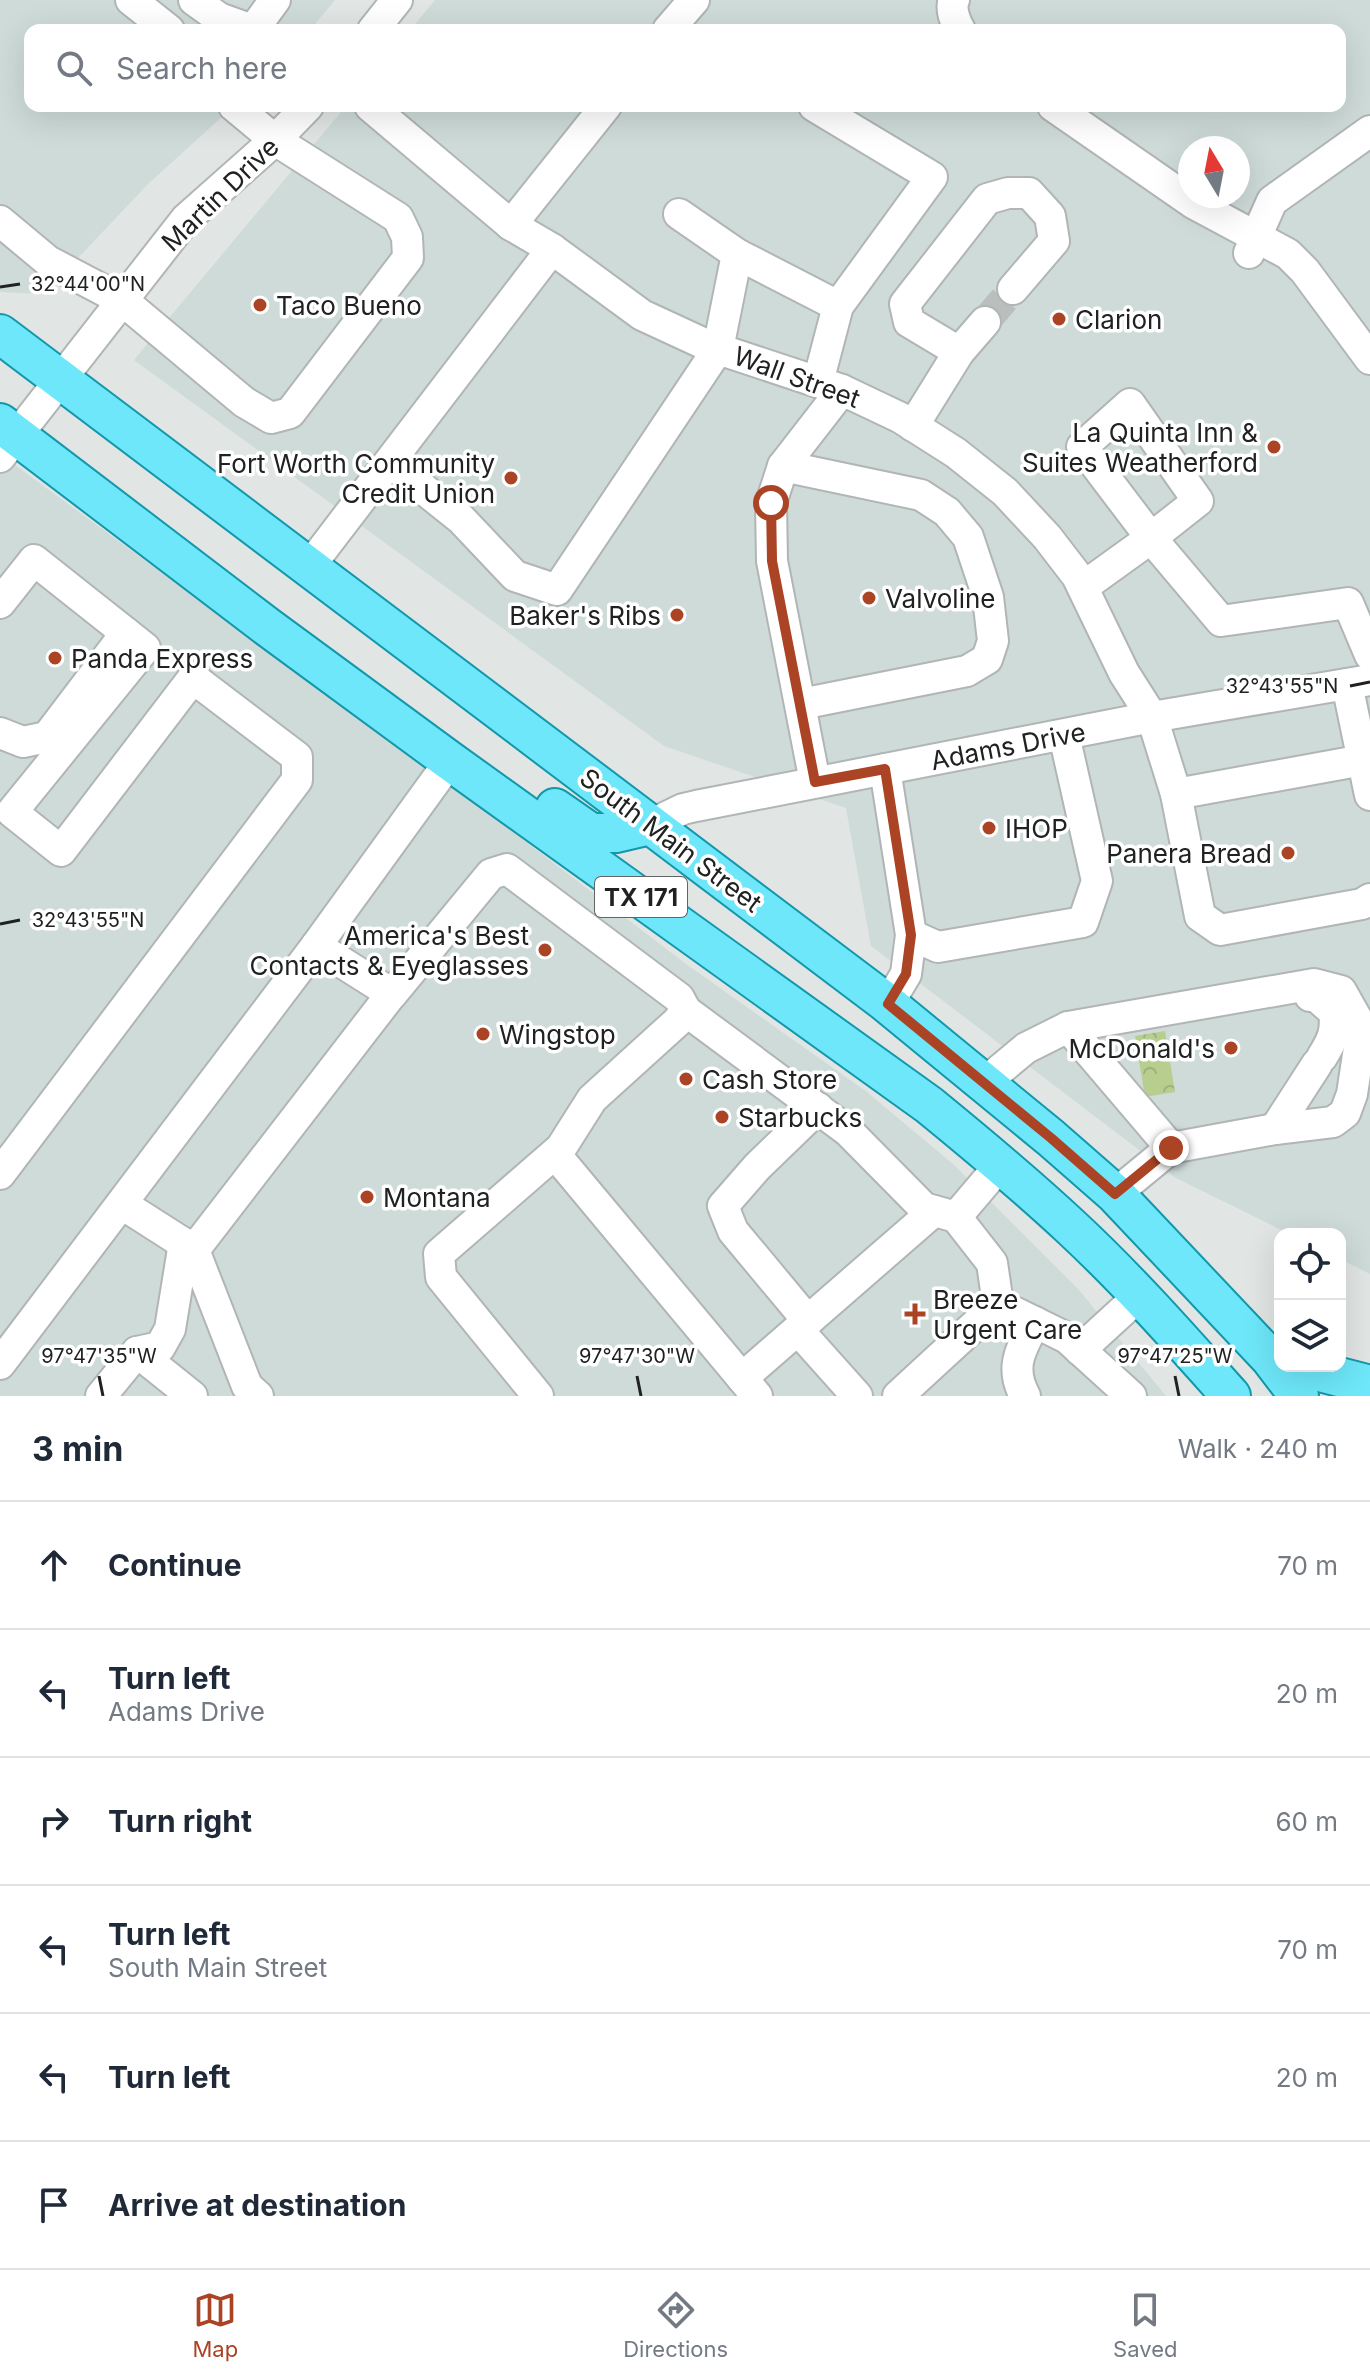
<!DOCTYPE html>
<meta charset="utf-8">
<style>
:root{--surface:#fff;--page:#f2f2f3;--text:#1f2937;--muted:#747a83;--line:#e0e1e3;--accent:#ab4325}
body{margin:0;font-family:Inter,sans-serif;background:var(--page);color:var(--text)}
.controls{position:absolute;right:24px;bottom:24px;display:grid;overflow:hidden;border-radius:16px;box-shadow:0 8px 32px #0002}
.controls button{width:72px;height:72px;display:grid;place-items:center;padding:0;border:0;border-bottom:2px solid var(--line);background:var(--surface);color:var(--text);font:40px sans-serif}
.compass{position:absolute;left:1178px;top:136px;width:72px;height:72px;border-radius:50%;background:var(--surface);box-shadow:0 8px 32px #0002;rotate:350deg}
.stop{position:absolute;width:24px;height:24px;margin:-18px;border:6px solid #ab4325;border-radius:50%;background:#fff}
.stop.end{background:#ab4325;border-color:#fff;box-shadow:0 2px 8px #0008}
.list{margin:0;padding:0;list-style:none}
h2{display:flex;justify-content:space-between;align-items:center;height:104px;margin:0;padding:0 32px;font-size:34px}
h2 small{font-size:26px;font-weight:400;color:var(--muted)}
.list li{display:grid;grid-template-columns:52px 1fr auto;gap:24px;align-items:center;box-sizing:border-box;height:128px;padding:0 32px;border-top:2px solid var(--line)}
.list b{display:block;font-size:30px;white-space:nowrap}
.list p{margin:0;font-size:26px;white-space:nowrap;color:var(--muted)}
.list em{font-size:26px;font-style:normal;color:var(--muted)}
.icon{flex:none;width:44px;height:44px;fill:none;stroke:currentColor;stroke-width:2;stroke-linecap:round;stroke-linejoin:round}
.map{position:relative;flex:none;width:1370px;height:1396px;overflow:hidden}
.search{position:absolute;background:var(--surface);box-shadow:0 8px 32px #0002;left:24px;right:24px;top:24px;height:88px;display:flex;align-items:center;gap:20px;box-sizing:border-box;padding:0 28px;border-radius:16px;color:var(--muted);font-size:30px}
.sheet{height:872px;background:var(--surface)}
nav{display:flex;justify-content:space-around;align-items:center;box-sizing:border-box;height:112px;border-top:2px solid var(--line);background:var(--surface);font-size:22px;color:var(--muted)}
nav a{display:grid;justify-items:center;gap:4px}
nav .on{color:var(--accent)}
.map>svg:first-child{display:block}
</style>
<div class="map">
<svg width="1370" height="1396" viewBox="0 0 1370 1396">
<defs>
<pattern id="park-crowns" width="20" height="18" patternUnits="userSpaceOnUse" patternTransform="scale(2)"><rect width="20" height="18" fill="#b7ce8f"/><path d="M2 6a3 3 0 1 1 6 0M12 15a3 3 0 1 1 6 0" fill="none" stroke="#9db17b"/></pattern>
</defs>
<rect width="100%" height="100%" fill="#e1e5e4"/>
<g fill="#cedbd9" fill-rule="evenodd">
<polygon points="0,0 335,0 310,30 30,30 30,106 234,106 148,184 44,294 0,292"/>
<path d="M435 0H1370V1274L1340 1259V1234H1290L1176 1178 871 946 846 808 664 746 134 360 346 106H1340V30H410ZM1190 148H1238V196H1190Z"/>
<polygon points="0,454 463,794 686,964 867,1092 953,1164 1079,1290 1166,1396 0,1396"/>
</g>
<polygon fill="url(#park-crowns)" points="1165,1031 1175,1092 1145,1097 1135,1036"/>
<g fill="none" stroke-linecap="round" stroke-linejoin="round">
<polyline stroke="#babebd" stroke-width="30" stroke-dasharray="30 15" stroke-linecap="butt" points="985,322 1013,289"/>
<defs>
<g id="minor">
<polyline points="131,0 169,30"/>
<polyline points="194,0 219,18 252,30"/>
<path d="M954 0C950 8 955 22 960 30"/>
<polyline points="253,30 275,0"/>
<polyline points="373,30 397,0"/>
<polyline points="668,30 694,0"/>
<polyline points="370,106 511,225 552,249 642,315 709,346 842,390 901,418 956,453 1005,492 1047,537 1077,576 1124,673 1152,717 1176,794 1200,916 1220,930 1362,904 1370,899"/>
<polyline points="814,106 932,177 838,306"/>
<polyline points="1053,106 1193,203 1288,254 1305,271 1370,359"/>
<polyline points="0,221 48,261 122,300 244,402 271,418 290,413 408,258 407,237 398,218 275,140 234,106"/>
<polyline points="511,225 606,106"/>
<polyline points="1249,253 1272,201 1370,131"/>
<polyline points="737,254 838,306 818,382"/>
<polyline points="959,352 909,322 905,304 987,199 1008,193 1029,193 1050,216 1054,241 1013,289"/>
<polygon points="1130,404 1198,501 1151,538 1082,447"/>
<polyline points="913,426 959,352 985,322"/>
<polyline points="0,457 186,219 275,140 308,106"/>
<polyline points="391,463 461,519 515,576 557,590 718,349 737,254 679,214"/>
<polyline points="783,466 921,495 947,512 968,537 988,597 993,641 987,659 967,671 801,704"/>
<polyline points="309,567 552,249"/>
<polyline points="1083,587 1151,538 1221,621 1348,603 1370,655"/>
<polyline points="0,603 34,560 145,648 12,812 61,851 193,678 297,757 297,780 0,1174"/>
<polyline points="1347,684 1370,795"/>
<polyline points="0,733 23,742 47,737 126,633"/>
<polyline points="885,769 911,935 906,974 888,1004"/>
<polyline points="815,782 772,561 771,503 783,466 842,390"/>
<polyline points="1176,794 1363,760"/>
<polyline points="650,825 683,809 696,806 1152,717 1370,680"/>
<polyline points="911,935 938,947 1083,922 1097,881 1064,735"/>
<polyline points="316,946 392,994 491,874 507,869 679,998 686,1011 677,1022 592,1099 561,1148 439,1254 441,1277 538,1396"/>
<path d="M1310 996 1317 997 1334 1012C1337 1031 1332 1041 1322 1057"/>
<polyline points="686,1011 848,1131 924,1208 956,1217 992,1263 998,1304"/>
<polyline points="1068,1027 1171,1148"/>
<polyline points="984,1083 1026,1048 1068,1027 1314,984 1341,991 1362,1028 1352,1094 1345,1113 1333,1122 1275,1129 1171,1148 1115,1194"/>
<polyline points="1275,1129 1317,1064"/>
<polyline points="555,1154 757,1396"/>
<polyline points="122,1204 194,1250 393,992"/>
<polyline points="956,1217 1001,1164"/>
<polyline points="194,1250 247,1386 258,1396"/>
<polyline points="998,1304 1067,1338 1131,1396"/>
<polyline points="808,1321 733,1231 723,1206 757,1167 818,1108"/>
<polyline points="798,1330 857,1396"/>
<polyline points="1080,1350 1140,1295"/>
<polyline points="137,1352 192,1396"/>
<polyline points="0,1364 316,946 450,761"/>
<polyline points="742,1378 934,1211"/>
<polyline points="101,1396 137,1352 160,1347 170,1329 184,1243"/>
<polyline points="898,1396 998,1304"/>
<path d="M1025 1396C1009 1367 1021 1349 1035 1322"/>
</g>
<g id="major">
<polyline points="0,334 884,1001 1051,1138 1115,1194 1270,1358 1299,1396"/>
<path d="M0 423 269 628 450 761 929 1105C978 1145 1026 1185 1072 1228 1129 1281 1180 1339 1231 1396"/>
<polyline points="555,808 591,833 616,833 650,825"/>
<polyline points="1297,1366 1370,1385"/>
</g>
</defs>
<use href="#minor" stroke="#b1b5b5" stroke-width="34"/>
<use href="#major" stroke="#1297ab" stroke-width="42"/>
<use href="#minor" stroke="#fff" stroke-width="30"/>
<use href="#major" stroke="#6de7f9" stroke-width="38"/>
</g>
<g fill="none" stroke-linecap="round" stroke-linejoin="round">
<polyline stroke="#ab4325" stroke-width="10" points="771,503 772,561 815,782 885,769 911,935 906,974 888,1004 1051,1138 1115,1194 1171,1148"/>
</g>
<path fill="none" stroke="#202121" stroke-width="3" d="M0 287 20 284M1350 686 1370 682M0 924 20 920M99 1376 103 1396M637 1376 641 1396M1175 1376 1179 1396"/>
<g fill="#ab4325" stroke="#fff" stroke-width="3">
<circle cx="260" cy="305" r="8"/>
<circle cx="1059" cy="319" r="8"/>
<circle cx="1274" cy="447" r="8"/>
<circle cx="511" cy="478" r="8"/>
<circle cx="869" cy="598" r="8"/>
<circle cx="677" cy="615" r="8"/>
<circle cx="55" cy="658" r="8"/>
<circle cx="989" cy="828" r="8"/>
<circle cx="1288" cy="853" r="8"/>
<circle cx="545" cy="950" r="8"/>
<circle cx="483" cy="1034" r="8"/>
<circle cx="1231" cy="1048" r="8"/>
<circle cx="686" cy="1079" r="8"/>
<circle cx="722" cy="1117" r="8"/>
<circle cx="367" cy="1197" r="8"/>
<path d="M911 1302h8v8h8v8h-8v8h-8v-8h-8v-8h8z"/>
</g>
<g text-anchor="middle" dominant-baseline="central" stroke-width="7" stroke-linejoin="round" paint-order="stroke">
<rect fill="#fff" stroke="#636464" stroke-width="2" x="595" y="877" width="92" height="40" rx="6"/>
<g font-size="24" font-weight="bold" fill="#202121">
<text x="641" y="897">TX 171</text>
</g>
<g font-size="26" fill="#202121" stroke="#fff">
<text transform="translate(220 194) rotate(-44)">Martin Drive</text>
<text transform="translate(797 377) rotate(20)">Wall Street</text>
<text transform="translate(1008 746) rotate(-11)">Adams Drive</text>
<text transform="translate(671 840) rotate(37)">South Main Street</text>
</g>
<g font-size="26" fill="#202121" stroke="#fff" text-anchor="start">
<text x="276" y="305">Taco Bueno</text>
<text x="1075" y="319">Clarion</text>
<text x="1258" y="432" text-anchor="end">La Quinta Inn &amp;<tspan x="1258" dy="30">Suites Weatherford</tspan></text>
<text x="495" y="463" text-anchor="end">Fort Worth Community<tspan x="495" dy="30">Credit Union</tspan></text>
<text x="885" y="598">Valvoline</text>
<text x="661" y="615" text-anchor="end">Baker's Ribs</text>
<text x="71" y="658">Panda Express</text>
<text x="1005" y="828">IHOP</text>
<text x="1272" y="853" text-anchor="end">Panera Bread</text>
<text x="529" y="935" text-anchor="end">America's Best<tspan x="529" dy="30">Contacts &amp; Eyeglasses</tspan></text>
<text x="499" y="1034">Wingstop</text>
<text x="1215" y="1048" text-anchor="end">McDonald's</text>
<text x="702" y="1079">Cash Store</text>
<text x="738" y="1117">Starbucks</text>
<text x="383" y="1197">Montana</text>
<text x="933" y="1299">Breeze<tspan x="933" dy="30">Urgent Care</tspan></text>
</g>
</g>
<g font-size="20" text-anchor="middle" fill="#202121" stroke="#fff" stroke-width="7" stroke-linejoin="round" paint-order="stroke">
<text x="88" y="291">32°44'00"N</text>
<text x="1282" y="693">32°43'55"N</text>
<text x="88" y="927">32°43'55"N</text>
<text x="99" y="1363">97°47'35"W</text>
<text x="637" y="1363">97°47'30"W</text>
<text x="1175" y="1363">97°47'25"W</text>
</g>
</svg>
<div class="controls">
<button><svg class="icon" aria-label="locate" viewBox="0 0 24 24"><circle cx="12" cy="12" r="6"/><path d="M12 2v4M12 18v4M2 12h4M18 12h4"/></svg></button>
<button><svg class="icon" aria-label="layers" viewBox="0 0 24 24"><path d="M12 4l9 5-9 5-9-5zM3 14l9 5 9-5"/></svg></button>
</div>
<svg class="compass" viewBox="-18 -18 36 36"><path d="M0-13l5 13h-10z" fill="#e53935"/><path d="M0 13l5-13h-10z" fill="#747a83"/></svg>
<div class="stop" style="left:771px;top:503px"></div>
<div class="stop end" style="left:1171px;top:1148px"></div>
<div class="search"><svg class="icon" aria-label="search" viewBox="0 0 24 24"><circle cx="10" cy="10" r="6"/><path d="M15 15l6 6"/></svg>Search here</div>
</div>
<section class="sheet">
<h2>3 min<small>Walk · 240 m</small></h2>
<ul class="list">
<li><svg class="icon" aria-label="ahead" viewBox="0 0 24 24"><path d="M12 20V5M6 11l6-6 6 6"/></svg><div><b>Continue</b></div><em>70 m</em></li>
<li><svg class="icon" aria-label="left" viewBox="0 0 24 24"><path d="M17 20v-9H6M10 6l-5 5 5 5"/></svg><div><b>Turn left</b><p>Adams Drive</p></div><em>20 m</em></li>
<li><svg class="icon" aria-label="right" viewBox="0 0 24 24"><path d="M7 20v-9h11M14 6l5 5-5 5"/></svg><div><b>Turn right</b></div><em>60 m</em></li>
<li><svg class="icon" aria-label="left" viewBox="0 0 24 24"><path d="M17 20v-9H6M10 6l-5 5 5 5"/></svg><div><b>Turn left</b><p>South Main Street</p></div><em>70 m</em></li>
<li><svg class="icon" aria-label="left" viewBox="0 0 24 24"><path d="M17 20v-9H6M10 6l-5 5 5 5"/></svg><div><b>Turn left</b></div><em>20 m</em></li>
<li><svg class="icon" aria-label="arrive" viewBox="0 0 24 24"><path d="M6 21V4h12l-3 4 3 4H6"/></svg><div><b>Arrive at destination</b></div></li>
</ul>
</section>
<nav>
<a class="on"><svg class="icon" aria-label="map" viewBox="0 0 24 24"><path d="M3 6l6-2 6 2 6-2v14l-6 2-6-2-6 2zM9 4v14M15 6v14"/></svg>Map</a>
<a><svg class="icon" aria-label="directions" viewBox="0 0 24 24"><path d="M12 3l9 9-9 9-9-9zM9 14v-3h6M13 9l2 2-2 2"/></svg>Directions</a>
<a><svg class="icon" aria-label="saved" viewBox="0 0 24 24"><path d="M7 4h10v16l-5-4-5 4z"/></svg>Saved</a>
</nav>
